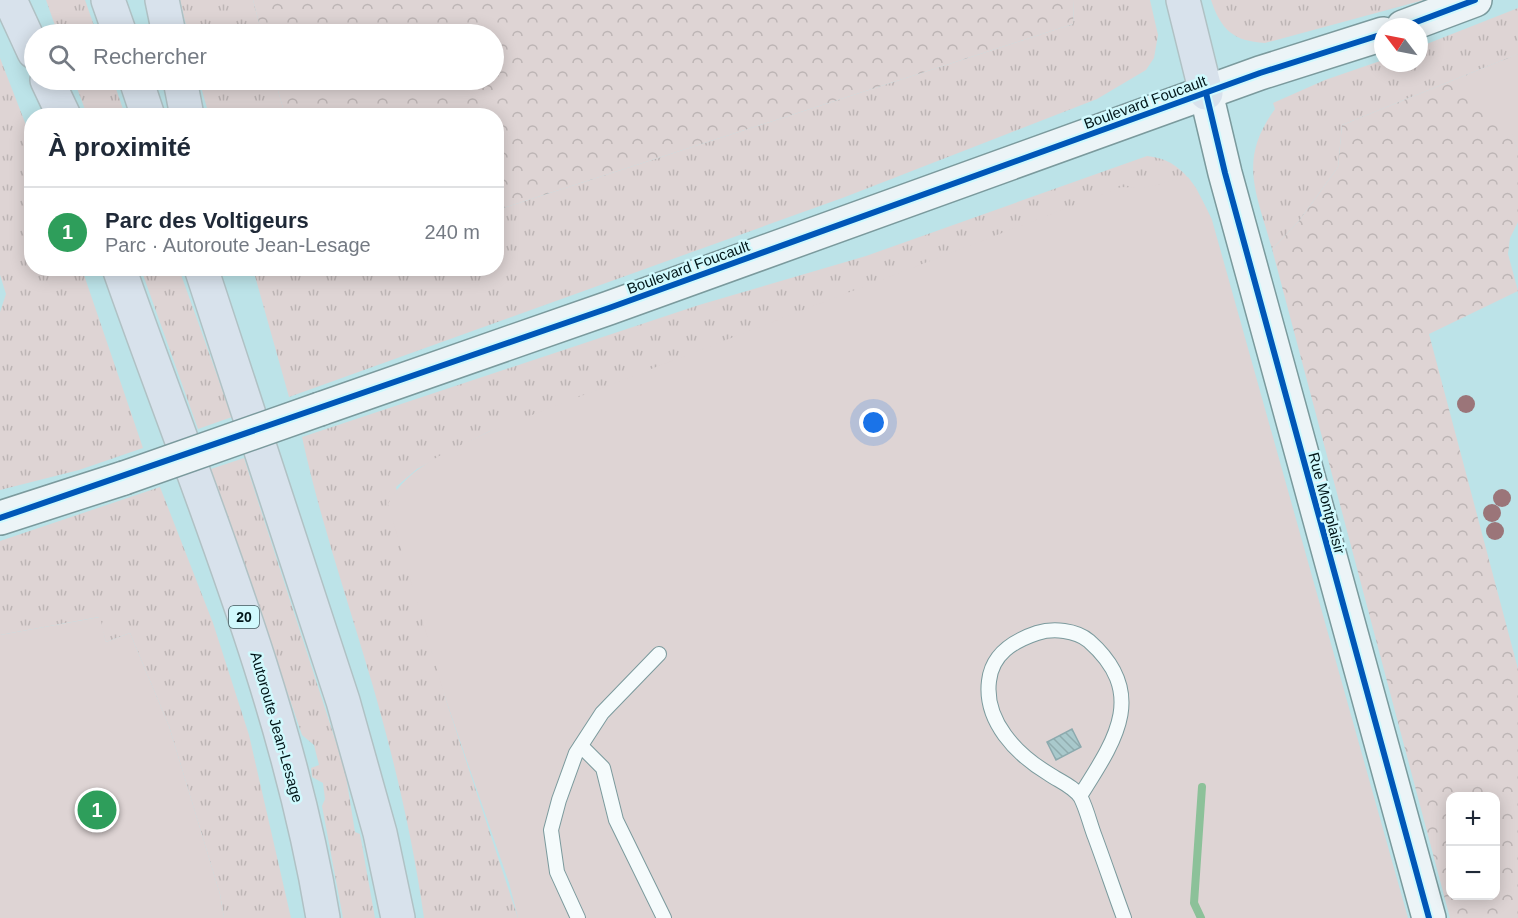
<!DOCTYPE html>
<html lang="fr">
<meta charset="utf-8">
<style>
:root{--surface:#fff;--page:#f2f2f3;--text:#1f2937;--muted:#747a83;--line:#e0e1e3;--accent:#2563eb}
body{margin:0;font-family:Arial,sans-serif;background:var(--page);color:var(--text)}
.controls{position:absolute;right:18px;bottom:18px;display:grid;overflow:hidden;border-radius:12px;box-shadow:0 3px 15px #0003}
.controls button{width:54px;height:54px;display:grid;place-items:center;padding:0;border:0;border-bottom:2px solid var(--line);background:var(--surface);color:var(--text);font:30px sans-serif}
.compass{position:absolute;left:1374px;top:18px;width:54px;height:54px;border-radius:50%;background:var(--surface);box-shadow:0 3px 15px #0003;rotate:302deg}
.you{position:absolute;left:874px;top:423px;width:21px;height:21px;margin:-15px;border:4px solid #fff;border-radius:50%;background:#1a73e8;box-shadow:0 0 0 9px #1a73e833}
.badge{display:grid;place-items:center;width:39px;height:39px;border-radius:50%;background:var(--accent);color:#fff;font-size:20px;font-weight:700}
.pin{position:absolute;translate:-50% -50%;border:3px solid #fff;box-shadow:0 2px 6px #0006}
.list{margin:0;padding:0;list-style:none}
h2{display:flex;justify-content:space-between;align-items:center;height:78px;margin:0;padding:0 24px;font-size:26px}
h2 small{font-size:20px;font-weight:400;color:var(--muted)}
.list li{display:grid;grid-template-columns:39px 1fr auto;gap:18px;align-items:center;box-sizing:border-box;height:90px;padding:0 24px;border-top:2px solid var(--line)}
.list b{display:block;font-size:22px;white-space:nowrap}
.list p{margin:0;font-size:20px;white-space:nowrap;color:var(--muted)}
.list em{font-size:20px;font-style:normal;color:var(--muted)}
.icon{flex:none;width:33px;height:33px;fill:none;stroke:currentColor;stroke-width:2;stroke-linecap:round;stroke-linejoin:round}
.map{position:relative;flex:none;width:1518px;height:918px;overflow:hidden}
.search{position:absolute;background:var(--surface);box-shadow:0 3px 15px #0003;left:24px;top:24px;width:480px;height:66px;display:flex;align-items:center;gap:15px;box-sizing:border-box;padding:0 21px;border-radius:33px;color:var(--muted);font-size:22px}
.panel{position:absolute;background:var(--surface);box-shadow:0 3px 15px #0003;left:24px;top:108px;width:480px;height:168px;border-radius:24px}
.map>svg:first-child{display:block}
</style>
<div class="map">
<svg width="1518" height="918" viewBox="0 0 1518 918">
<defs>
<pattern id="grass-tufts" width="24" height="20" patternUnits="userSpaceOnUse" patternTransform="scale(1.5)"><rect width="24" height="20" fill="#ded4d4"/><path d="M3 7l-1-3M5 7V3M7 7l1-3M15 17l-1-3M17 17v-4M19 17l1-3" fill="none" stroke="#bdb5b5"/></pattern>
<pattern id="forest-crowns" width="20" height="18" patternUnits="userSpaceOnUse" patternTransform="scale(1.5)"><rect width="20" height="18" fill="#ded4d4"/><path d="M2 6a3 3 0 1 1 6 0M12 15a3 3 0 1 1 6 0" fill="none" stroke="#bdb5b5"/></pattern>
<pattern id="building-back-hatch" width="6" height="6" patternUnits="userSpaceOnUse" patternTransform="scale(1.5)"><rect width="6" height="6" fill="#a9c9cc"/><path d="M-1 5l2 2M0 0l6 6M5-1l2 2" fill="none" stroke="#90acae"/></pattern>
</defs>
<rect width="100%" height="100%" fill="#bce3e8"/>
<g fill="url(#grass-tufts)">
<polygon points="46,0 85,0 97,34 58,34"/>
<polygon points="180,0 253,0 262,34 188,34"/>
<polygon points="1074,0 1150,0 1158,35 1154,58 1146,70 1097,99 845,197 289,397 253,269 496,268 497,210 1073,24"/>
<path d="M1211 0H1424L1265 43C1233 41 1221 30 1211 0Z"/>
<path d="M1518 8V54L1342 125 1338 167 1299 221 1272 249C1257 193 1237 161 1275 109L1273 103 1325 80 1383 60V63H1419V47Z"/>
<polygon points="0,58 31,138 32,268 82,269 143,448 79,470 0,490 0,312 6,294 0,275"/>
<polygon points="74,80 113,80 125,115 87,115"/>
<polygon points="199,80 275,80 285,115 209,115"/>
<path d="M1147 156C1184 159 1198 190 1212 220L488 432 417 469 396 487 446 700 518 918H424C413 839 394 759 372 683 348 601 320 520 302 437L699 305 866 256Z"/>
<polygon points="141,269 179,269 232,417 198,429"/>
<polygon points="244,458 345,770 355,832 360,834 375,918 343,918 322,806 325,799 323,783 312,777 311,768 319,765 314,745 302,735 211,469"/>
<polygon points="160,487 213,623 249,735 291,918 224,918 220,894 169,726 130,633 106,642 99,617 0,635 0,541"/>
</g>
<g fill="url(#forest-crowns)" fill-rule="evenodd">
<polygon points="253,0 1074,0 1073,24 497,210 496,116 285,115 275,80 494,80 494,34 262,34"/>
<path d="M1518 54 1512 132 1518 151V222L1510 238 1508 254 1518 291 1429 334 1518 669V918H1450L1272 249 1299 221 1338 167 1342 125ZM1450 796H1496V896H1450Z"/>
</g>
<g fill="#ded4d4">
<polygon points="1518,54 1518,151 1511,131 1460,78"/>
<path d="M1188 177 1196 188 1212 220 1408 918H518L509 883 446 700 388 504C408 465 451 451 488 432L1121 187 1144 188Z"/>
<polygon points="100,617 106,642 130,633 169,726 220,894 224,918 0,918 0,635"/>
</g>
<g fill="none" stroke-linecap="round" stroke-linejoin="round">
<polyline stroke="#8cc199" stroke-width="8" points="1201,918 1194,903 1202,787"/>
</g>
<polygon fill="url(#building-back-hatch)" stroke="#8caaae" stroke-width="1.5" points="1072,729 1081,747 1056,760 1047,742"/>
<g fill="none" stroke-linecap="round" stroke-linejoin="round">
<defs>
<g id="lane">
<polyline points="581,746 603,768 616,820 664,918"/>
<path d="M1080 796C1114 742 1149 694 1089 641 1076 630 1053 628 1037 633 1013 641 992 654 989 681 984 721 1016 754 1049 774 1059 781 1075 787 1081 798 1087 810 1090 824 1095 837 1105 864 1114 891 1124 918"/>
<polyline points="578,918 557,872 551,830 559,800 576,753 602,713 659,654"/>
</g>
<g id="secondary">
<polyline points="1403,27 1475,0"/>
<polyline points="1206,93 1225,173 1429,918"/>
<polyline points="320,409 609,308 1260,73 1383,34"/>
<polyline points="0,518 124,478"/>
</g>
<g id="highway">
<polyline points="10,0 34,52"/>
<polyline points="108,0 120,34"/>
<polyline points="162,0 169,34"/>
<polyline points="1183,0 1206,93"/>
<polyline points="47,80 64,116"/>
<polyline points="136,80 148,116"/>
<polyline points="180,80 187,116"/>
<path d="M119 268C194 482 286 694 323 918"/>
<polyline points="201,268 343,701 380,833 398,918"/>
</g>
</defs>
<use href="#lane" stroke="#7b9a9d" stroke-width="16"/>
<use href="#secondary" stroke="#7b9a9d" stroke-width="36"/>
<use href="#highway" stroke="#b0c1c4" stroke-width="36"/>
<use href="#lane" stroke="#f5fbfc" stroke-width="14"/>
<use href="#secondary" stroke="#ecf4f7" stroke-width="33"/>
<use href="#highway" stroke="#d8e2ec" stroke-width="33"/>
<defs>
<polyline id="secondary-bridge" points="124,478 320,409"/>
</defs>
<use href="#secondary-bridge" stroke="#7b9a9d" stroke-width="36" stroke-linecap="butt"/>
<use href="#secondary-bridge" stroke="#ecf4f7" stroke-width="33"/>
<defs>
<g id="cycleway">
<polyline points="1403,27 1475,0"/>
<polyline points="1206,93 1225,173 1429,918"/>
<polyline points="0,518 609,308 1260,73 1383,34"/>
</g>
</defs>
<use href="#cycleway" stroke="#d0f9fd" stroke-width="10"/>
<use href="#cycleway" stroke="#0057b8" stroke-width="6"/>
</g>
<g fill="#9b7579">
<circle cx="1466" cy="404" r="9"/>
<circle cx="1502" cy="498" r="9"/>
<circle cx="1492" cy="513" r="9"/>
<circle cx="1495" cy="531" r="9"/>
</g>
<g text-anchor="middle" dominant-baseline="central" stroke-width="5" stroke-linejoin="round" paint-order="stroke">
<rect fill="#d0f9fd" stroke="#3e595d" stroke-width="1.5" x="229" y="606" width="30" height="22" rx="4.5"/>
<g font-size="14" font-weight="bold" fill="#001518">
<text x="244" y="617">20</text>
</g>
<g font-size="15" fill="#001518" stroke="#d0f9fd">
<text transform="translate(1145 102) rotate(-20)">Boulevard Foucault</text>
<text transform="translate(688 267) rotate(-20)">Boulevard Foucault</text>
<text transform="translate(1327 503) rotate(75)">Rue Montplaisir</text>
<text transform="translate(277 727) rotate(74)">Autoroute Jean-Lesage</text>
</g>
</g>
</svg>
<div class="controls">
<button>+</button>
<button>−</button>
</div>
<svg class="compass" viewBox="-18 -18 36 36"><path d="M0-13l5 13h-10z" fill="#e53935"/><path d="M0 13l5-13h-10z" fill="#747a83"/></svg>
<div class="you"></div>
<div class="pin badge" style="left:97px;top:810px;background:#2e9e5b">1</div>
<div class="search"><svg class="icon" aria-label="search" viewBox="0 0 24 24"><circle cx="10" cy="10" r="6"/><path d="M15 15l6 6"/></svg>Rechercher</div>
<section class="panel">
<h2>À proximité<small></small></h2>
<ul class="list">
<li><span class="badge" style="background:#2e9e5b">1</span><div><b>Parc des Voltigeurs</b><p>Parc · Autoroute Jean-Lesage</p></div><em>240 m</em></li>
</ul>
</section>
</div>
